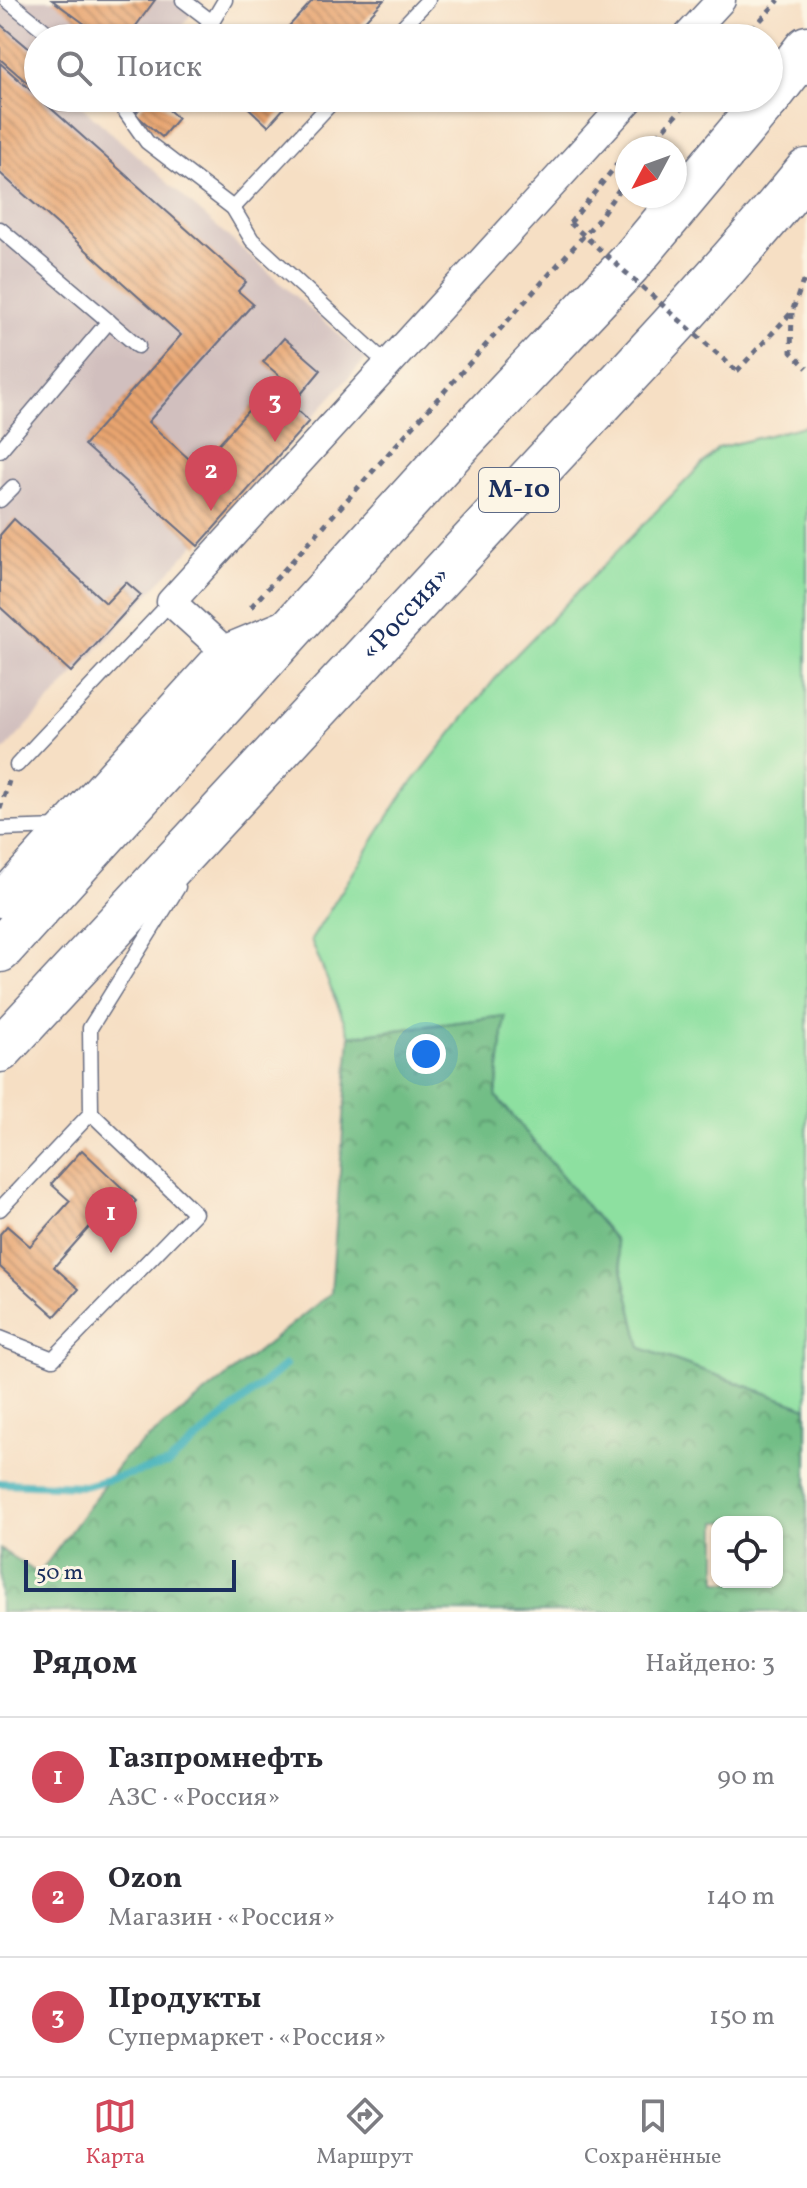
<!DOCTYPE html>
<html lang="ru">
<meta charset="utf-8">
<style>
:root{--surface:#fff;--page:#f7f7f7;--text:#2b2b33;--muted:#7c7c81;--line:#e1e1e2;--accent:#d1495b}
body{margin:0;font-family:Vollkorn,serif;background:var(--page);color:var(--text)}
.controls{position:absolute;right:24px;bottom:24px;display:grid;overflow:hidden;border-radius:16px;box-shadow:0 2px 6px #0004}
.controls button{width:72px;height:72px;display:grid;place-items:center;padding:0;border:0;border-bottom:2px solid var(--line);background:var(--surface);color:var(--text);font:40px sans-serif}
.compass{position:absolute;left:615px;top:136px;width:72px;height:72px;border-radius:50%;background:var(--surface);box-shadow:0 2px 6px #0004;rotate:229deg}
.scale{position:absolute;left:24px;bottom:20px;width:212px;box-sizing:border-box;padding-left:8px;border:4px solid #1b2f5e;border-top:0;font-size:22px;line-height:28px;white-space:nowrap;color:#1b2f5e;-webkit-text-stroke:6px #fcf5e5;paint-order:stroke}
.you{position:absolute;left:426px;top:1054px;width:28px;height:28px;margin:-20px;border:6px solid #fff;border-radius:50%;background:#1a73e8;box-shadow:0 0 0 12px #1a73e833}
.badge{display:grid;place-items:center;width:52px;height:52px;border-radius:50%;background:var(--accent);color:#fff;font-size:26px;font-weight:700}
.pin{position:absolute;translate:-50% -66px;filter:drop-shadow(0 2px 4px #0008)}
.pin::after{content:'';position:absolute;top:42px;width:28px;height:24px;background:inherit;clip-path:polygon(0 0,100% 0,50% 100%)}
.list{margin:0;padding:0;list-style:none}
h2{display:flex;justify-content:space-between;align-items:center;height:104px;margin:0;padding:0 32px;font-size:34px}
h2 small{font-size:26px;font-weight:400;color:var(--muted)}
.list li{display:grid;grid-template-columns:52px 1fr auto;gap:24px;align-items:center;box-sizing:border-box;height:120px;padding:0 32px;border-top:2px solid var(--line)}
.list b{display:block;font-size:30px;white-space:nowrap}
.list p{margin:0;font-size:26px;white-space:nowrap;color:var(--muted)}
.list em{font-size:26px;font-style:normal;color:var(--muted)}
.icon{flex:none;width:44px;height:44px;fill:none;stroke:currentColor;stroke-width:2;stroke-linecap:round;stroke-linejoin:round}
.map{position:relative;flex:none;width:807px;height:1612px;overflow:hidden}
.search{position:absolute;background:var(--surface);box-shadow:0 2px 6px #0004;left:24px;right:24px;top:24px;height:88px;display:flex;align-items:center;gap:20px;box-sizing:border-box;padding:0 28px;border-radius:44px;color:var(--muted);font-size:30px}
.sheet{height:464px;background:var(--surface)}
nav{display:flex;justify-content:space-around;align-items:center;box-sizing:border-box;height:112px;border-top:2px solid var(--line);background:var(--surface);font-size:22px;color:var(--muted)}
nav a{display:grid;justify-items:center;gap:4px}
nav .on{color:var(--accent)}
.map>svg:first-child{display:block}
</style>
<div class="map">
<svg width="807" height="1612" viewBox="0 0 807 1612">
<defs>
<pattern id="forest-crowns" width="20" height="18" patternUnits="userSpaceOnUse" patternTransform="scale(2)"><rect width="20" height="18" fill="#72be86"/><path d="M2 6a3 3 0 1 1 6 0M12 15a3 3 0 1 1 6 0" fill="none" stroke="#5d9b71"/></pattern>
<pattern id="building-back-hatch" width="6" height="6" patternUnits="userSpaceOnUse" patternTransform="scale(2)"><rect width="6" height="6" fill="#e8a46f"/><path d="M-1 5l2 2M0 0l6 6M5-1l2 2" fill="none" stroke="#bb865e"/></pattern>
</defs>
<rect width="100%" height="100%" fill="#fcf5e5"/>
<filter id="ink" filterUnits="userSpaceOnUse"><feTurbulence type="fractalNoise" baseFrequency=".0125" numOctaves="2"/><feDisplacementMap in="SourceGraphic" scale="16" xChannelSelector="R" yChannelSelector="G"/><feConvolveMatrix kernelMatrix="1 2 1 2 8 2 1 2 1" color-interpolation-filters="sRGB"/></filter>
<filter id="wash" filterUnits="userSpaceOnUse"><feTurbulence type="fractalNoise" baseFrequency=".006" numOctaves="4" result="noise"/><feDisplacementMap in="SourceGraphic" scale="32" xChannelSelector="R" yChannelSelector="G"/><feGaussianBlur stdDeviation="1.8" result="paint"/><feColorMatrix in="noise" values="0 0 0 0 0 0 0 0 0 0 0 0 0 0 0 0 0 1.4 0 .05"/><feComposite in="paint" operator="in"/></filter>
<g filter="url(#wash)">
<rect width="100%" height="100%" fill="#f6dfc4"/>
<polygon fill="#d1bfbe" points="0,0 201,0 174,38 38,38 38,98 72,98 366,359 0,755"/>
<polygon fill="#8de0a0" stroke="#54887f" stroke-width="2" points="807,424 807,1408 641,1348 615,1240 496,1096 505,1016 350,1036 311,940 400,798 507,664 718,448 804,426"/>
<path fill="url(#forest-crowns)" stroke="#467672" stroke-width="2" fill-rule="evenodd" d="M505 1016 496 1096 615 1240 641 1348 807 1408V1612H0V1549L39 1574 124 1458 331 1293 350 1036ZM717 1522H777V1582H717Z"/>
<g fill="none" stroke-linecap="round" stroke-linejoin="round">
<polyline stroke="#41b1ba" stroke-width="8" points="0,1483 84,1486 168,1464 285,1365"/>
</g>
<g id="blocks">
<g fill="url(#building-back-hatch)">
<polygon points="52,0 155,0 127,38 104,38"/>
<polygon points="313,0 384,0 349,38 278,38"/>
<polygon points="0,24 38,56 38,92 0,59"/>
<polygon points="0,63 246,282 238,291 253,304 148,422 198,467 270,386 309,421 198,546 84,445 181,335 0,173"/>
<polygon points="149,98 155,98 178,118 162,137 135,114"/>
<polygon points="238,98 293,98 268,126"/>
<polygon points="284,338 321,370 301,394 263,362"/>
<polygon points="14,519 106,603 126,582 141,595 71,672 0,607 0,535"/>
<polygon points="82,1150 136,1201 105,1235 93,1223 54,1267 79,1289 55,1316 0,1267 0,1234 7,1226 30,1246 70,1201 51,1184"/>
</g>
</g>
</g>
<g filter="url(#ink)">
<use href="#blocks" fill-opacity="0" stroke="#686d82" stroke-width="2"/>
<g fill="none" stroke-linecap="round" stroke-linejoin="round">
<defs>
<g id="service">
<polyline points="7,0 54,38"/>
<polyline points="183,0 212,22"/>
<polyline points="198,38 212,22 225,0"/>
<polyline points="392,38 428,0"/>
<polyline points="116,98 147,142 233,208 252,240 388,365"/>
<polyline points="233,208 336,98"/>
<polyline points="0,229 138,346"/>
<polyline points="0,450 109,321"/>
<polyline points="0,500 13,487"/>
<polyline points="17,765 171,602"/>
<polyline points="0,829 60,827"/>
<polyline points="0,1209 91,1113 90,1028 178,887"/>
<polyline points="0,1338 53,1359 195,1213 91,1113"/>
</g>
<g id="minor">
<polyline points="686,38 721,0"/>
<polyline points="226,652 171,602 631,98"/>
</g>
<polyline id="tertiary" points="0,900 226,652 291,625"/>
<g id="trunk">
<polyline points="769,97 807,48"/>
<polyline points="0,950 459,444 629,264 768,98"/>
<path id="s1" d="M0 1050C170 869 338 686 507 504 608 394 713 287 807 171"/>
</g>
</defs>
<use href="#service" stroke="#686d82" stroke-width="17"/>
<use href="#minor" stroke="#686d82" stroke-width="31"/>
<use href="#tertiary" stroke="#686d82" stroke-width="37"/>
<use href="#trunk" stroke="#686d82" stroke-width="47"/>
<g stroke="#686d82" stroke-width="5" stroke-dasharray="6 6" stroke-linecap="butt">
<polyline points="744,38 779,0"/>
<polyline points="649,146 691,98"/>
<polyline points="632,148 641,139 649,146 648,148"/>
<polyline points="570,223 627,152"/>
<polyline points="792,313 791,352 807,368"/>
<polyline points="737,371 792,312 802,284 807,277"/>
<polyline points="251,607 597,221 627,178"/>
<polyline points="0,809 9,781"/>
</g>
<use href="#service" stroke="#fff" stroke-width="14"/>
<use href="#minor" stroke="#fff" stroke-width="28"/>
<use href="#tertiary" stroke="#fff" stroke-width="34"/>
<use href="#trunk" stroke="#fff" stroke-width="44"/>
<polyline stroke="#686d82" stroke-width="5" stroke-dasharray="6 6" stroke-linecap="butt" points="570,223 737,371"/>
</g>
</g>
<g text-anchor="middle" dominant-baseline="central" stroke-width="7" stroke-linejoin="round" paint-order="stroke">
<rect fill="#fcf5e5" stroke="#5e6a86" stroke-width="2" x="479" y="468" width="80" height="44" rx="6"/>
<g font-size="26" font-weight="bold" fill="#1b2f5e">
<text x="519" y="490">М-10</text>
</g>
<g font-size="28" fill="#1b2f5e" stroke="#fcf5e5">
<text stroke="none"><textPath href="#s1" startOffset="596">«Россия»</textPath></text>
</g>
</g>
</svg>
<div class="controls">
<button><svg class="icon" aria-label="locate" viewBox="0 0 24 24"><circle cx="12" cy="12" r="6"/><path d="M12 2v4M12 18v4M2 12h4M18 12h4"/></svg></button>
</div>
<svg class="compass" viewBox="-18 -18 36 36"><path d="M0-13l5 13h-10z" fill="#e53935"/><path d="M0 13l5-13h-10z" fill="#7c7c81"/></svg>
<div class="scale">50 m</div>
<div class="you"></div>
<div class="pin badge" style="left:111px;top:1253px">1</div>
<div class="pin badge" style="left:211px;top:511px">2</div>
<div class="pin badge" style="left:275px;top:442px">3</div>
<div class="search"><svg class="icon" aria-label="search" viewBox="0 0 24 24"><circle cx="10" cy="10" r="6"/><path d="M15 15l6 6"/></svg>Поиск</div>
</div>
<section class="sheet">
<h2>Рядом<small>Найдено: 3</small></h2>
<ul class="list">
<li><span class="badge">1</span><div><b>Газпромнефть</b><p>АЗС · «Россия»</p></div><em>90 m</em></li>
<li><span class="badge">2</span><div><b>Ozon</b><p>Магазин · «Россия»</p></div><em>140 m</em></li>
<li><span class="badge">3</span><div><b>Продукты</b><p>Супермаркет · «Россия»</p></div><em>150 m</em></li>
</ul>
</section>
<nav>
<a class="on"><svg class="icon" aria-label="map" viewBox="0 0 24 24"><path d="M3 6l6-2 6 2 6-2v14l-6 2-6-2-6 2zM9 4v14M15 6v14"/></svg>Карта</a>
<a><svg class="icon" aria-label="directions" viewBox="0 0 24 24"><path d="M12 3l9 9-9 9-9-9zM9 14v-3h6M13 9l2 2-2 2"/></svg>Маршрут</a>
<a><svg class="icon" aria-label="saved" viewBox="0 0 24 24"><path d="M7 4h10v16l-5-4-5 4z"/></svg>Сохранённые</a>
</nav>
